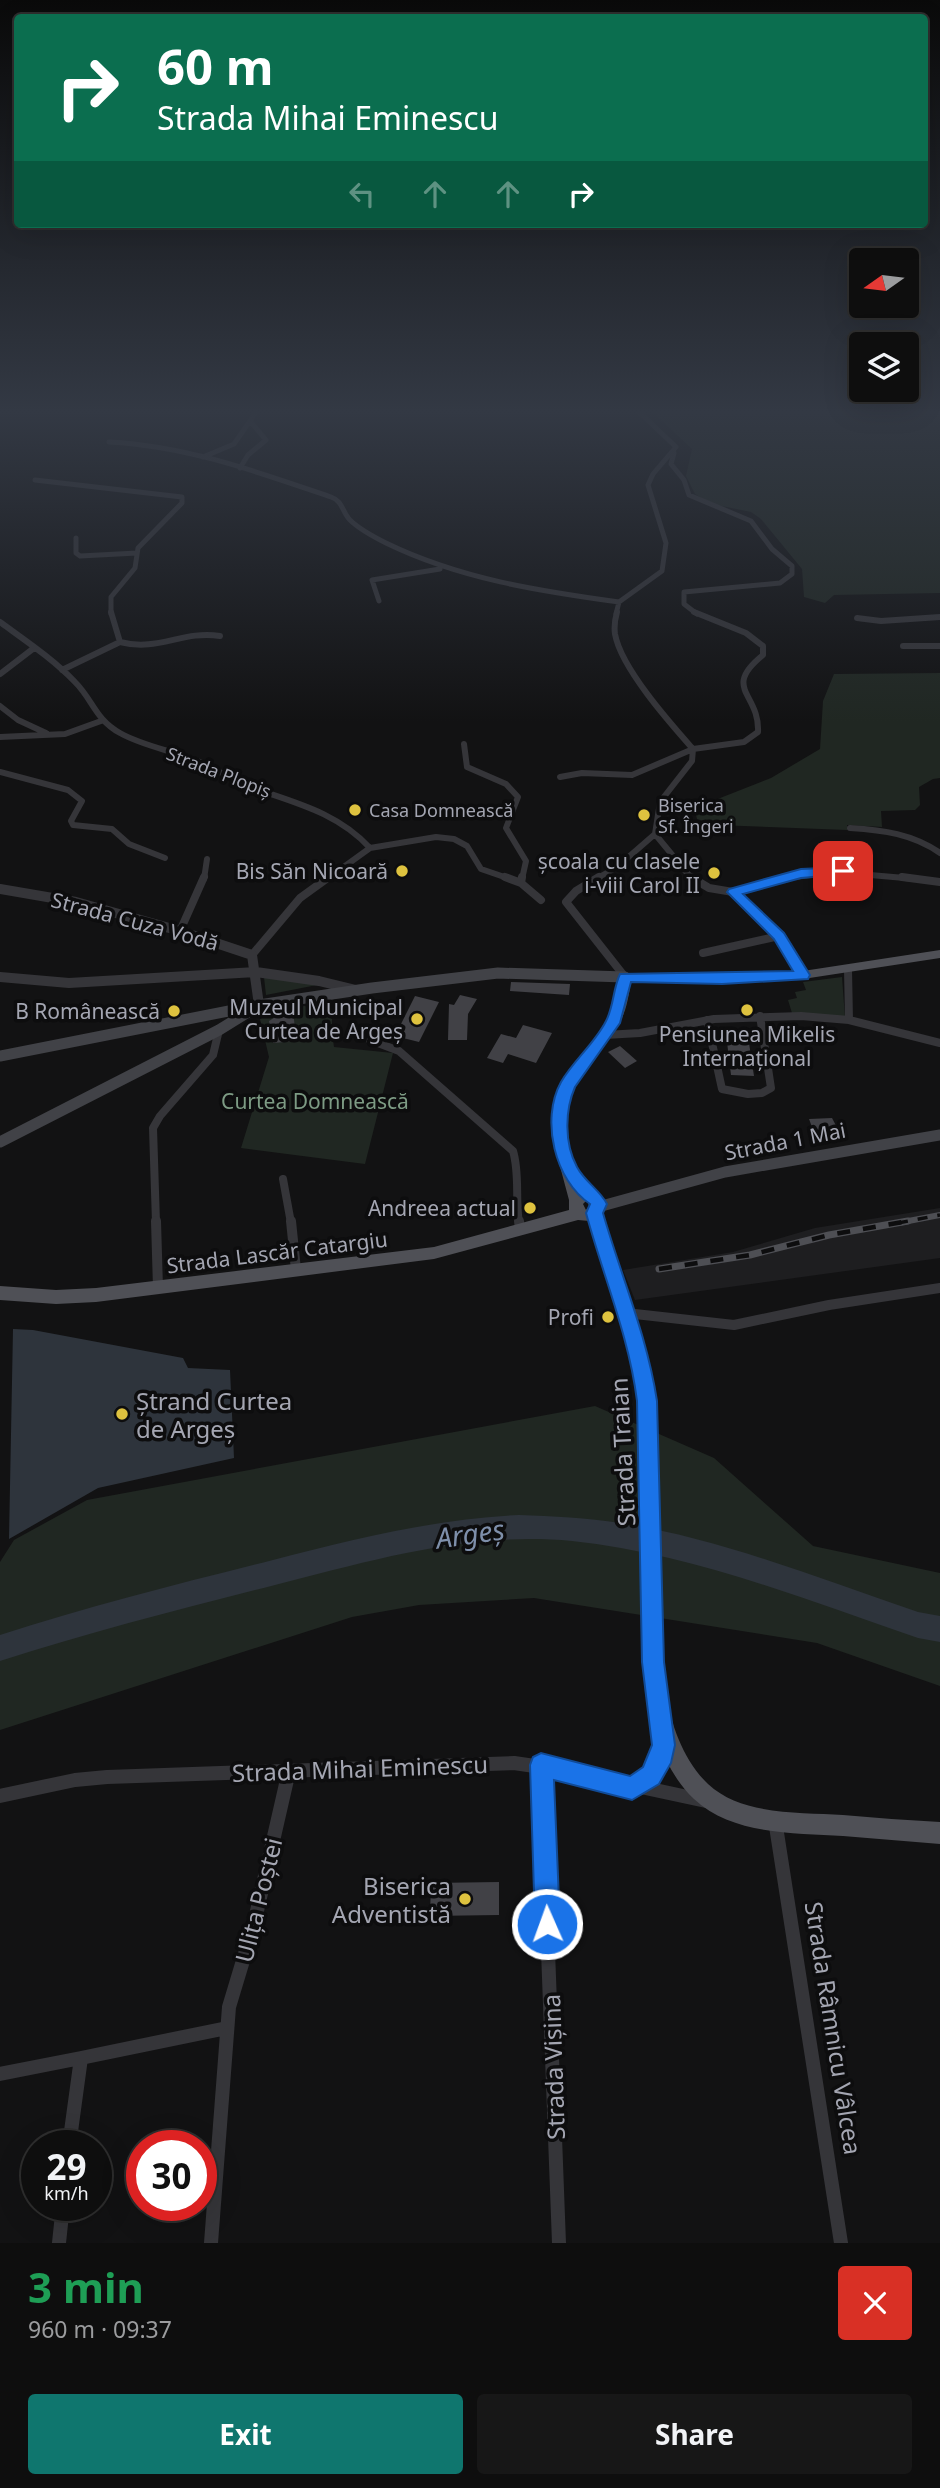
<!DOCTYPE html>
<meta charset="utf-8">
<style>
:root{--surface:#0e0e0e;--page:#171717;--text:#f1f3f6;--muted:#9b9c9e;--line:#2e2e2e;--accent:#0f766e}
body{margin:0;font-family:"Noto Sans",sans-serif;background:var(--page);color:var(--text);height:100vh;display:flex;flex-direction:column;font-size:26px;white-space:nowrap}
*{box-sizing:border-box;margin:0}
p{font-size:23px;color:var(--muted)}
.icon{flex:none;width:38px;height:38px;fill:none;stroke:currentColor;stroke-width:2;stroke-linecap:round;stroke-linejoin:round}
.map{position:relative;height:2243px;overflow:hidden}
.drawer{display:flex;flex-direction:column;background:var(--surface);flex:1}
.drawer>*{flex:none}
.top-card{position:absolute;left:14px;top:14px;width:914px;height:214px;border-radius:7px;box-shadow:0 7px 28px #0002,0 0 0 2px var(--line);background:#0b6e4f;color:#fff;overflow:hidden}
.needle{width:46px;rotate:256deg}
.fabs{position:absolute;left:849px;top:248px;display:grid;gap:14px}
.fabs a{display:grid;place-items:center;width:70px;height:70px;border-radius:7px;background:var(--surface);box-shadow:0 7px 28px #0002,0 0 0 2px var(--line);font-size:35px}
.speed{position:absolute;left:21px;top:2130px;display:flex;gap:14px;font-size:35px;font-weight:700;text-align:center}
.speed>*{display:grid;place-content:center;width:91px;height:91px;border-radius:50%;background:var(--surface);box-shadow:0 7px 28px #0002,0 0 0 2px var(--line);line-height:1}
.speed small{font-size:18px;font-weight:400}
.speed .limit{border:10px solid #d22;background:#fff;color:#111}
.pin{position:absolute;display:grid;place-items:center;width:60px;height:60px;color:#fff;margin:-30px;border-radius:14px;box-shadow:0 4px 10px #0006}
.me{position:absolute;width:77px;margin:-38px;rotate:358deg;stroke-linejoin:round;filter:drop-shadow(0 0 5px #0008)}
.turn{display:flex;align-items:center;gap:24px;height:147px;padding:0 28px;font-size:32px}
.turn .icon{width:91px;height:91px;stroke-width:2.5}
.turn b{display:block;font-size:49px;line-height:60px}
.lanes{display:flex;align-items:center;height:66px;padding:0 28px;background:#0003;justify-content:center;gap:35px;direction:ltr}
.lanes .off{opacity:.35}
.round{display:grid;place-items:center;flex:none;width:74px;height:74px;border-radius:7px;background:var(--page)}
.summary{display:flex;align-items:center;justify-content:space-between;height:119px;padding:0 28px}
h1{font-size:42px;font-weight:700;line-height:52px;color:#1e9e55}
.button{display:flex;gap:14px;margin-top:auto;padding:14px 28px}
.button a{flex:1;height:80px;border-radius:7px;background:var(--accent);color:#fff;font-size:28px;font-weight:700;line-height:80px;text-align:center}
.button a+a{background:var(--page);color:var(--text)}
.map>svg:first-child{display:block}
.built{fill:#1e1e20}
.green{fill:#202722}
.water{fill:#2e343c}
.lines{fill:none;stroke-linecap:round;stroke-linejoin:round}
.river{fill:#2e343c;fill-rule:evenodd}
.building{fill:#414146}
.minor-far4{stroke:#353539;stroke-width:5}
.minor-far3{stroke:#353539;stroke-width:6}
.minor-far2{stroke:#353539;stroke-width:8}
.minor-far1{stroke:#353539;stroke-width:10}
.minor{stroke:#353539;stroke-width:14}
.tertiary{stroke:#353539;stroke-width:10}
.secondary{stroke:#414247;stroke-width:11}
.primary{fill:#4f5056;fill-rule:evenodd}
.rail-far1-casing{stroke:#4e4f54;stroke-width:6}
.rail-casing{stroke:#4e4f54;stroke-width:7}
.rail-far1{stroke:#0d0d0e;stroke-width:3.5;stroke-dasharray:10;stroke-linecap:butt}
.rail{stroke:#0d0d0e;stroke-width:4.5;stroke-dasharray:13;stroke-linecap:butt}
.route{fill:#1a73e8;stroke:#114b97;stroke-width:2}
.poi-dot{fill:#dec23f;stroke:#0d0d0e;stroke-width:2.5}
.labels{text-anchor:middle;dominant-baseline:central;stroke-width:7;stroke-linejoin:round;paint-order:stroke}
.far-street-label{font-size:18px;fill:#a4a6b2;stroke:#0d0d0e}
.far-poi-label{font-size:18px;fill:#a4a6b2;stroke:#0d0d0e;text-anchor:start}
.poi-label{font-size:21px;fill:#a4a6b2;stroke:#0d0d0e;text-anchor:end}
.street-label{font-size:21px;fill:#a4a6b2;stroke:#0d0d0e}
.park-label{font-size:21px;fill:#7d9b84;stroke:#0d0d0e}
.near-poi-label{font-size:24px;fill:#a4a6b2;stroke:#0d0d0e;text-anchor:start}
.near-street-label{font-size:24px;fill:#a4a6b2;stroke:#0d0d0e}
.near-water-label{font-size:28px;font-style:italic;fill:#7e8faa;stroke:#0d0d0e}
</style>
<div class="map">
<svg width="940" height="2243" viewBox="0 0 940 2243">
<rect width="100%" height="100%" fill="#121213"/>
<path class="built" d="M940,1208V1258L635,1300L623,1270L733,1252L815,1228Z"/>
<path class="green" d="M648,408H940V593L834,595L825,603L804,597L802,569L761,519L751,512L712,504L695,494L686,476L692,449Z
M940,673V778L933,779L919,787L920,805L915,810L881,811L882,827L847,825V830L716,825L697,819L695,811L710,802L771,778L820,749L823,701L834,674Z
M264,977L317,985L266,995Z
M842,977L845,1018L792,1013L788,1000L797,998L795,992L806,990L803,982Z
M304,1006L316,1008L332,1019V1024L325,1026V1033H332L334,1047L393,1053L365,1164L241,1148L269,1057L260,1019L274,1011Z
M595,1406L714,1458L813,1546L940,1573V1686L817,1643L534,1598L419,1605L352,1617L0,1730V1562L14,1540L87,1500Z"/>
<path class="water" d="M13,1329L33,1330L183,1358L188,1368L230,1370L234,1458L98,1488L9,1539Z"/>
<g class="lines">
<path class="river" d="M519,1515C553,1516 587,1518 620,1523C723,1539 820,1579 918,1612L940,1616V1642L918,1638C805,1599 692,1554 572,1541C471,1531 372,1560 275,1585C183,1608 91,1632 0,1661V1635C90,1606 181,1583 273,1560C354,1539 435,1519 519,1515Z"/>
</g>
<path class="building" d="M511,982L570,984L569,995L510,991Z
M460,995L477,999L468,1014L467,1040H448L449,1004L454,1005Z
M415,996L439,1002L419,1042L395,1036Z
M288,1015L294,1019L296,1041L273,1043L269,1021L277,1016Z
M523,1025L552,1033L536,1063L508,1054L503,1063L487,1058L501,1034L516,1038Z
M727,1042L749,1043L754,1076L731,1075Z
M620,1046L637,1061L625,1068L608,1052Z
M832,1118L843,1139L818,1143L809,1119Z
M499,1882V1915L430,1916L431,1883Z"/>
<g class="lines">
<path class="minor-far4" d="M109,442C187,446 258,472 331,497C343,501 342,512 350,520C360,530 374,537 386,543C460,579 539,591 619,602
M674,453L671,464L684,480L689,495L751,521L772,549L792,566V574L780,583L684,592V604L697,614
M203,457L234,444L259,408
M240,468L248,455L266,440L250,421
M35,480L182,497V503L138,548L135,568L111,597V614
M76,538V553L80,556L137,553
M379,601L372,580L440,569
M616,614L619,602L662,571L666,543L648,485L653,474L676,447L635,408"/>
<path class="minor-far3" d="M111,612L120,642C159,652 182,630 220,636
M617,612C615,619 614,627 615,634C621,668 670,723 693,749
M857,618L881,621L940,617
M0,622C26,641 53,659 75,682C93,700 95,719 120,733C143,746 170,750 195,760C215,768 233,781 253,788C296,803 338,813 370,848
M903,646H940
M62,670L120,642
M0,674L34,648
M0,706L18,720L46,733
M0,737L65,734L101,721
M464,744L467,767L506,784L518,797L506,828L526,861L522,879
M0,772L68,790L82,801L71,821L73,825L112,829L129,844L165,858
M560,777L582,773L632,775L693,749L744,742L758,732C760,693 721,689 763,655V646L746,633L694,612
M850,828C883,830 913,834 940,853
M204,879L207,859
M327,879L370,848L436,837L454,839L467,846L481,869L510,879
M596,879L617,867L655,834
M692,879L655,834L660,802L692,761L693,749
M778,879L836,872L916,879"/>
<path class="minor-far2" d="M505,877L521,883L541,900
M599,877L576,891L566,902L625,977
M691,877L709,888L733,892L779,936L803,975
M902,877L940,882
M521,883L522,877
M733,892L786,877
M180,931L204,877
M703,953L779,936
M252,955L300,898L329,877
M848,969L849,1020
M707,1020L722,1089L748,1094L762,1093L771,1088L760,1016
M605,1035L640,1033L714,1019L801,1016L849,1020L940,1043
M370,1040L399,1051L513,1151C520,1174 515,1198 519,1223
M283,1179L291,1223
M156,1223L153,1128L160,1116L213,1055L219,1030"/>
<path class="minor-far1" d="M156,1221L158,1288
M291,1221L296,1270
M519,1221L520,1229
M626,1313L734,1325L829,1305L940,1288"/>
<path class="minor" d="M541,1765L559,2243
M633,1788L655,1769L663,1741
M0,1796L75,1780L107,1777L514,1763L562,1770L706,1801
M775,1820L841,2243
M0,2074L81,2058
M69,2146L81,2058L227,2028
M59,2243L63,2205
M211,2243L229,2007L254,1924L289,1771"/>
<path class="tertiary" d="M0,889L76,902L180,931L252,955L259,1005
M0,977L69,983L256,972L319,981L356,990"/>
<path class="secondary" d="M0,1056L259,1005L372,988L498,973L625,977
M0,1142L219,1030L253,1009
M598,1207L725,1172L940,1135"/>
<path class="primary" d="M940,950V958L803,979L722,983L631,981C629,994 627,1007 622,1018C606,1050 572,1073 566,1110C562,1136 574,1165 581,1189C592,1186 599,1192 604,1202L601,1213L647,1352L654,1391L665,1693C672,1726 683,1760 708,1784C742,1816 800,1812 843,1815C875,1818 908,1820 940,1822V1844C908,1841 875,1839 843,1836C794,1833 732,1835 694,1799C665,1772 653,1730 645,1693L638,1391L631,1352L589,1221L578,1220L434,1259L96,1302L56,1304L0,1300V1286L56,1290L96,1288L434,1247L569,1210V1200L554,1144L552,1110L555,1098L569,1072L609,1019L621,974L722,975L803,971ZM587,1200L589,1206L586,1210L583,1204Z"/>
<defs>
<path id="rail-far1" d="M898,1223L940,1215"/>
<path id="rail" d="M659,1269L750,1255L829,1235L908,1221"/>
</defs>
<use href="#rail-far1" class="rail-far1-casing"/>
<use href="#rail" class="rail-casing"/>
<use href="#rail-far1" class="rail-far1"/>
<use href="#rail" class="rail"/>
</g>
<linearGradient id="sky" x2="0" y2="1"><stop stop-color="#0a0a0a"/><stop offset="0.57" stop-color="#333944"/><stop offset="1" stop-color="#333944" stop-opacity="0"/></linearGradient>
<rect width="940" height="722" fill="url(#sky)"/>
<path class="route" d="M843,867L850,871L848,874L801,878L743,894L784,933L810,975L808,979L722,984L631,982L620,1023L575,1087C565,1110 564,1143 577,1167C585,1182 600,1190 607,1204L603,1213C621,1276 647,1335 657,1401L664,1662L675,1745L671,1763L659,1784L632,1800L554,1780L560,1924L556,1933L547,1937L539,1933L535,1924L530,1765L533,1757L541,1753L630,1776L643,1767L652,1745L642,1662L637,1401C629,1336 603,1276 586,1213L590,1204C555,1181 540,1120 561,1082C574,1060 595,1043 606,1021C614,1006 613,988 620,974L793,971L774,939L727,892L729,889L801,869Z"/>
<g class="poi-dot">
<circle cx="355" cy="810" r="7"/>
<circle cx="644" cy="815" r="7"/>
<circle cx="402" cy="871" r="7"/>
<circle cx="714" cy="873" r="7"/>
<circle cx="747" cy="1010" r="7"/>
<circle cx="174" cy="1011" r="7"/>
<circle cx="417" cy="1019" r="7"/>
<circle cx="530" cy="1208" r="7"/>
<circle cx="608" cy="1317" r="7"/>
<circle cx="122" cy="1414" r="7"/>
<circle cx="465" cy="1899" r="7"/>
</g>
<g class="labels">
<g class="far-street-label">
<text transform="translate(219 772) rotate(21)">Strada Plopiș</text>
</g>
<g class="far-poi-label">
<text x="658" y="805">Biserica<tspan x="658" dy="21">Sf. Îngeri</tspan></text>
<text x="369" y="810">Casa Domnească</text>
</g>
<g class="poi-label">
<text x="700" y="861">școala cu clasele<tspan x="700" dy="24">i-viii Carol II</tspan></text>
<text x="388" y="871">Bis Săn Nicoară</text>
<text x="403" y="1007">Muzeul Municipal<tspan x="403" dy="24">Curtea de Argeș</tspan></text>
<text x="160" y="1011">B Românească</text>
<text x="747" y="1034" text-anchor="middle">Pensiunea Mikelis<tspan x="747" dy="24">Internațional</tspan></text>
<text x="516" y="1208">Andreea actual</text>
<text x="594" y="1317">Profi</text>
</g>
<g class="street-label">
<text transform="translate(135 921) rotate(15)">Strada Cuza Vodă</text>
<text transform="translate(785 1141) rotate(-11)">Strada 1 Mai</text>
<text transform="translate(277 1252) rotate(-7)">Strada Lascăr Catargiu</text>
</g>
<g class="park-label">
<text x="315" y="1101">Curtea Domnească</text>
</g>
<g class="near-poi-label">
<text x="136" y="1400">Ștrand Curtea<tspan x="136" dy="28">de Argeș</tspan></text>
<text x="451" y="1885" text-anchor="end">Biserica<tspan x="451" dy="28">Adventistă</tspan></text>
</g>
<g class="near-street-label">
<text transform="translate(622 1452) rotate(-93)">Strada Traian</text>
<text transform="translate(360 1768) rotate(-2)">Strada Mihai Eminescu</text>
<text transform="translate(258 1900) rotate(-76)">Ulița Poștei</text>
<text transform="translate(834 2028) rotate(81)">Strada Râmnicu Vâlcea</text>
<text transform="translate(553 2067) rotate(-92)">Strada Vișina</text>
</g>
<g class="near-water-label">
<text transform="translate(470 1533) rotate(-8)">Argeș</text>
</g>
</g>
</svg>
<div class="fabs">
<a><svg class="needle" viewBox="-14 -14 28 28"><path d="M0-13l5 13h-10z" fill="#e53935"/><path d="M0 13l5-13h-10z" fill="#9b9c9e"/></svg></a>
<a><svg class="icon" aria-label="layers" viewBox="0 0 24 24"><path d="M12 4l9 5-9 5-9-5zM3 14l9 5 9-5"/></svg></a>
</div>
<div class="speed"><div>29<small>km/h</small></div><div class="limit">30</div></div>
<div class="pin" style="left:843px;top:871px;background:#d93025"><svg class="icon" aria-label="arrive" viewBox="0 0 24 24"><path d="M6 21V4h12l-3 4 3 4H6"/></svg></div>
<svg class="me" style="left:547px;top:1924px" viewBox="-20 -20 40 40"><circle r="17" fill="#1a73e8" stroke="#fff" stroke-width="3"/><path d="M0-11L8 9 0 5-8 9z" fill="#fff"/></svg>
<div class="top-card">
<div class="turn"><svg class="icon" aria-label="right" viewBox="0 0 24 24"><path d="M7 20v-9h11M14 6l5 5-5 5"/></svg><div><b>60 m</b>Strada Mihai Eminescu</div></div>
<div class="lanes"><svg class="icon off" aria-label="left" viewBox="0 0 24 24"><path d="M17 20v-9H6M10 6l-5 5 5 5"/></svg><svg class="icon off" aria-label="ahead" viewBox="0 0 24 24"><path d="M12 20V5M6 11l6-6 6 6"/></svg><svg class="icon off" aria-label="ahead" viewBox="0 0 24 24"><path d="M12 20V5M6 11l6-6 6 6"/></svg><svg class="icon" aria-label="right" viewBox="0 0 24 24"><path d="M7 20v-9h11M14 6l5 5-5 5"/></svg></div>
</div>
</div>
<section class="drawer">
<div class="summary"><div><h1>3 min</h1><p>960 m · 09:37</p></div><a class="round" style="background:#d93025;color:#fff"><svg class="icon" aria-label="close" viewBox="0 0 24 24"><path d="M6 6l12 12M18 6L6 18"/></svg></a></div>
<div class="button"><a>Exit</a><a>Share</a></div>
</section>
